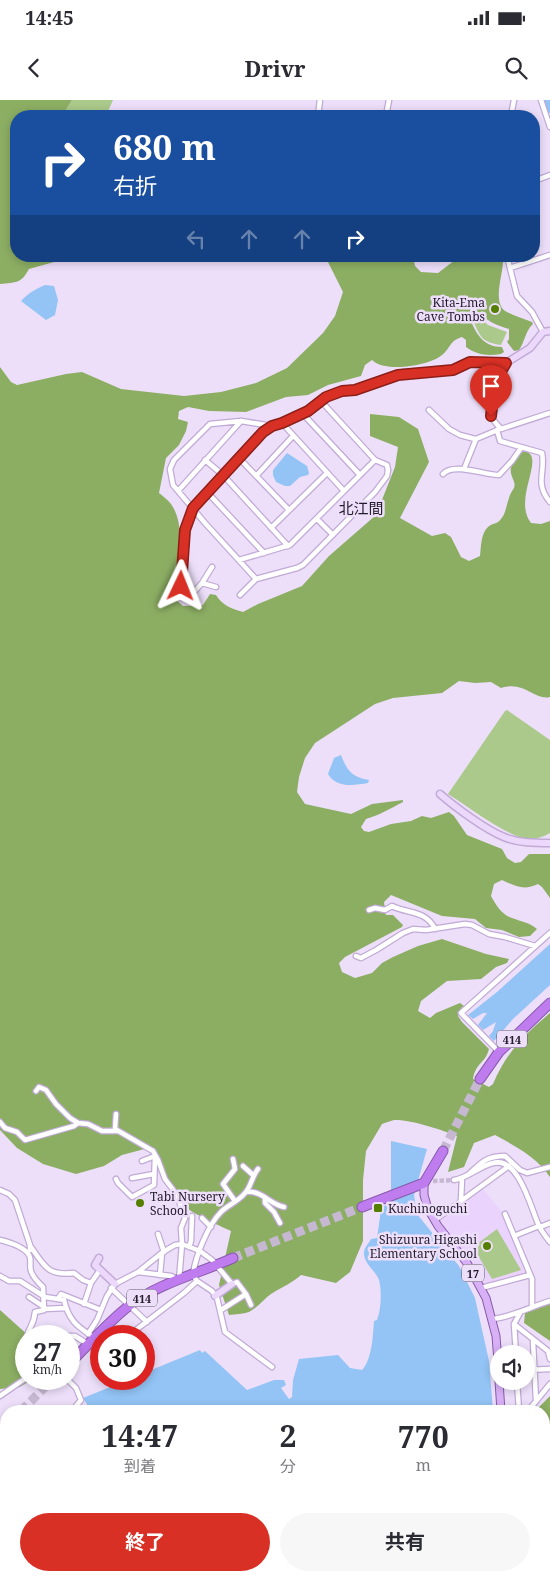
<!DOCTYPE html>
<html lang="ja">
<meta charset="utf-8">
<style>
:root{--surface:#fff;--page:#f7f7f7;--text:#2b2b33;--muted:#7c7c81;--accent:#d93025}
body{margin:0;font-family:"Noto Serif","Noto Sans JP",serif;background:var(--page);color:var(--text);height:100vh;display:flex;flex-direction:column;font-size:19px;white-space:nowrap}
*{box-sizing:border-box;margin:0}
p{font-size:16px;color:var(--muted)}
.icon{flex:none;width:28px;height:28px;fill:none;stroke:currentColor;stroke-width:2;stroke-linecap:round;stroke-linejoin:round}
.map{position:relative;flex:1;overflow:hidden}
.drawer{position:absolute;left:0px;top:1305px;width:550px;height:176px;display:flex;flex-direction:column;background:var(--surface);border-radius:20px 20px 0 0;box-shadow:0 2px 8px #0003}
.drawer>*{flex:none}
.banner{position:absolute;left:10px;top:10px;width:530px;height:152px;border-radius:20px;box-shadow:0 2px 8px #0003;background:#1a4fa0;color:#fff;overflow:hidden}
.controls{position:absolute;left:490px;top:1245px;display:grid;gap:10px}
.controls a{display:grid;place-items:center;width:45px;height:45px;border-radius:50%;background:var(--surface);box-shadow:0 2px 8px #0003;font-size:25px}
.speed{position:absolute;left:15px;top:1225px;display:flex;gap:10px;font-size:25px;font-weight:700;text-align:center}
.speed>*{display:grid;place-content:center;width:65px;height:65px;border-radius:50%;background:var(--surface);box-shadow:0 2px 8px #0003;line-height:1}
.speed small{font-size:12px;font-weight:400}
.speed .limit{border:8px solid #d22;background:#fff;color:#111}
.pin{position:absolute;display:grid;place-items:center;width:42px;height:42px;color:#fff;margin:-51px -21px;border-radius:50% 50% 50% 0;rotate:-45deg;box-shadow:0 0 5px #0007}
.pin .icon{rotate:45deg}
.me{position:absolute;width:55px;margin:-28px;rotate:2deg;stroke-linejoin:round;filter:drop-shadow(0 0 4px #0008)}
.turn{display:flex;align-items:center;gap:18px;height:105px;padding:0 20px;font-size:22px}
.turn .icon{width:65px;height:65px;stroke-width:2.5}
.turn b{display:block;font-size:35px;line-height:42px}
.lanes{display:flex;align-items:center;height:48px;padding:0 20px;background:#0003;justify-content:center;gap:25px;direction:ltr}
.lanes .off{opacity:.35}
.eta{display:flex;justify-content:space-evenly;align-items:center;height:85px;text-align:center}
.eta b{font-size:30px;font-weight:700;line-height:35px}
.action{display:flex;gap:10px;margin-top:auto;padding:10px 20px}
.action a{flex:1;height:58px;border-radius:30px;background:var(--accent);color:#fff;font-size:20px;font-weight:700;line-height:58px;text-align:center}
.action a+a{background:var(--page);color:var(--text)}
.status{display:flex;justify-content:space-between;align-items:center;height:35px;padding:0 25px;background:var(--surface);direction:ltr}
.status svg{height:14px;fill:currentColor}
header{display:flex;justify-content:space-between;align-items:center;height:65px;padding:0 20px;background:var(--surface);font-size:22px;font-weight:700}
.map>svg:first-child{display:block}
.built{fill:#ead4fd}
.green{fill:#abc98a}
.forest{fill:#8cae63}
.water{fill:#93c4f5}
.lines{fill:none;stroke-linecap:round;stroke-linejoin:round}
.river{stroke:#93c4f5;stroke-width:8}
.street-tunnel{stroke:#c5b8d0;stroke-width:4.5;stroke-dasharray:4.5 2;stroke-linecap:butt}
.highway-tunnel{stroke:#c5b8d0;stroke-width:9;stroke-dasharray:9 4.5;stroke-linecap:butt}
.street-casing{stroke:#c1aad5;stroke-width:7}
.secondary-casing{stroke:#c1aad5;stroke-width:9}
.primary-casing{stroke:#885aaa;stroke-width:9}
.highway-casing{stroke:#885aaa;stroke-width:11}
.street{stroke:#fff;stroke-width:4.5}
.secondary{stroke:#ecd8fa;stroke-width:6}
.primary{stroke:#d8b0f5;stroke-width:7}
.highway{stroke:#be7cef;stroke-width:9}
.route-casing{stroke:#8d1f18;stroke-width:12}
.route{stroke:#d93025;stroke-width:9}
.poi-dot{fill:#557f00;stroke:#eddffa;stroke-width:2}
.labels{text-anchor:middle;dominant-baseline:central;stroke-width:5;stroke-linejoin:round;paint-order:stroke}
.shield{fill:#eddffa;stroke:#605568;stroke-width:1}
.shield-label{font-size:11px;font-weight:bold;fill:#231a2a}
.poi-label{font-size:12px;fill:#231a2a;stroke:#eddffa;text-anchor:end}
.quarter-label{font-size:15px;fill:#231a2a;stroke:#eddffa}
</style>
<div class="status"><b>14:45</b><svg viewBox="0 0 49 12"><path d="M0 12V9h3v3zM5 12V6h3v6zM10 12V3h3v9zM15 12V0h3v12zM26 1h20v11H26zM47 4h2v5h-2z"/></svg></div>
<header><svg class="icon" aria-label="back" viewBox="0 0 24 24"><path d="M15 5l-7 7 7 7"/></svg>Drivr<svg class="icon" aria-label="search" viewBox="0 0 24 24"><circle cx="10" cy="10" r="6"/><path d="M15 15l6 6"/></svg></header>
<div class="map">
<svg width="550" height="1481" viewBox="0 0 550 1481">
<rect width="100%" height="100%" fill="#eddffa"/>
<path class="built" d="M481,1087L503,1113L528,1173L483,1185L469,1160L439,1119Z"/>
<path class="green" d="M72,0H113L106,16H62Z
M476,214L488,225L507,232L501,245C481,242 481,237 473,221Z
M507,610L550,640V733C542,738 533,740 523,738C503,733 467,706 448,694L505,611Z
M497,1129L521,1170L492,1179L473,1147Z"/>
<path class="forest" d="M0,0H72L62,16H16V156H66L54,162L29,169C21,184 16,182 0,184Z
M325,156H413L415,166L421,172L438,173L455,160L457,156H503C505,171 490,204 507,212C515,216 524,219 532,222L533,224C525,231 525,242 519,250L514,251L507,242L509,239V229C498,226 487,221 479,213H474L471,221C477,236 485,247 502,247L504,252L501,254C487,256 477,255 466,247V240L462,237C449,241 451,248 442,255C429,266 385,273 372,260L365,265L361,276L328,285L308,295L286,297L246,312L209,311L188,307L179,311L178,319L188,322L186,331L179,345L166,358L159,393C163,396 168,400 171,404C190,432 172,468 175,499L183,506L203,505L210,494L216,495C222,505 232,509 243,512L258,504L302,486L329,456L376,415L395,367L398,347L370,336V314L399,317L418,329L429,362L400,418L432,436L445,433L451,437L461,457L469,461L480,456C481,446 481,433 488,427C492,423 498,424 501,419C506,413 506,406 509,398C510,394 512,391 514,388C516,382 512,379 511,373C509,365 521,345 530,354C540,365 514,401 531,423L541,424L550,421V597C535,601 524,580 501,588L491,582L475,583L459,581L442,593L393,598L375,604L315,643L305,658L299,677L297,692L305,704L351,714L372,704L403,700V702C391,708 380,715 366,719L361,727L364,731L369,732L391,724L411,721L422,716L431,718L449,712L454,716L467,735L502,749L507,758L515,763L521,762L529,754H550V798L542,787L538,784C524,791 515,786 502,780L494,784L491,796C496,805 502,815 512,818C522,822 529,822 537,829L530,836L519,837L502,830L486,828L475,819L442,816L391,795L384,802L386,815H393L403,825L402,827L345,857L339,863L342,872L355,878L372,873L382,863L393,857L418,846L442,839L486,854L509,859L507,863L496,867L481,879L447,881L421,901L418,911L430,918L436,913L460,903L464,906L461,908L458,916L462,922L489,949C485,964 476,962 473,979L489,987L493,984C506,953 524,935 550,913V1077C537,1057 515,1046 495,1035L474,1043L464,1067L448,1072L457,1036C443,1030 409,1019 394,1020C390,1021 385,1023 382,1024L366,1051L363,1080V1141L350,1172L336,1183L301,1175C294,1182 280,1188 271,1194C264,1199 257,1208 249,1212C243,1214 235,1214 229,1215L219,1185L231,1131C218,1125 188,1112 180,1102C166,1086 162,1065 152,1047L122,1055L104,1066L76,1074L43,1064L17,1048L0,1030V267L11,282L17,285L66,274L82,272L121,289L184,296L221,292L256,283L287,268L323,233L335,216L343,192Z
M550,1203V1241L524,1223L525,1213Z
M0,1210L29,1236H26V1279H33L20,1287L0,1289Z
M550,1296V1332L544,1333V1311H535Z"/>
<path class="water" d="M45,185L54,186L58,200L55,215L46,220L21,201C28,193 36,189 45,185Z
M287,353L307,366L309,373L308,375L300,377L290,386H285L276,382L273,375V370Z
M341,655C347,671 352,677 369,680L368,683C355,685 337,689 328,674L334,658Z
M550,844V885L513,919L494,941L489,936L493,931L496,922L483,930L478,925L487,913H483L473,919L468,915L497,892Z
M391,1041L427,1049L414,1095L417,1114L459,1166L475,1198L489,1261L493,1311H91L83,1298L130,1279H144V1273L200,1250L202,1253L205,1251L247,1290L274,1280H284L286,1285L281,1288L289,1299L292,1297L293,1280L299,1259L338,1255L350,1268L362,1270C372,1260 373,1235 374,1221L377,1220C381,1210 382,1191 379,1180C376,1171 363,1163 364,1152C364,1148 369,1143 371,1139L377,1138L381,1110L391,1099Z
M6,1414V1475H437L432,1481H0V1440Z"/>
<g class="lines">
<path class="river" d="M547,0L550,9"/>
<path class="street-tunnel" d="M433,1081L454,1080"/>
<path class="highway-tunnel" d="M443,1051L480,979
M233,1158L362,1107
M21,1311L53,1279"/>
<defs>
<path id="street" d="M541,0L550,27
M318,16L320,0
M386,16L389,0
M511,16L514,0
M534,81L550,75
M507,156L517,196L532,212L543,232
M510,168L550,155
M506,263C499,275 487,302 491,316C493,321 498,325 501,329L550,313
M429,310L449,329L460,335L475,339
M303,314L360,375
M282,323L344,391
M497,330L500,341L542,353C546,372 534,383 550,402
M239,358L289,410
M205,360L223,375L288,446
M464,369L476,339L500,329
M443,374C453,362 485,375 499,375L512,361L521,348
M256,376L293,336
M178,391L241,321
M207,392L264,453
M317,419L333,435
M271,428L327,373
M239,460L290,445L375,360
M212,467L202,483L193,493L181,487C178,469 185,424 193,408L263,332L272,326L303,314L321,301L375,360L387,365L388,370L387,376L375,392L303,465L297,468L256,479L205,423L173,385L170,369L174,360L210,324L241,321L272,326
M202,483L216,487
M240,495L256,479
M369,810L375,808L385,810L392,806C408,814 426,810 435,829
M356,856L361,858L376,850L403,833L413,829L426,830L465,824L472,825L489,834L505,837L535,846
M499,952L461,913L550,833
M36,991L39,987L46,990L56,1004L70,1018L78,1023L88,1024L102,1031H117
M0,1022L5,1028L17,1032L25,1040L74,1026L78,1023
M233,1059L235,1069L223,1084L235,1101
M243,1066L253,1075
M258,1069C252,1076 251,1087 245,1093C239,1101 228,1105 221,1112C208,1125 195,1157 193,1175L197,1181L212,1191L217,1198L225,1232L272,1267
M469,1074C482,1062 487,1056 505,1056L520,1070L527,1073L550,1067
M132,1078L154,1074
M116,1079L118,1083L132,1097L154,1085L155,1056L142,1061
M454,1080C468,1078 480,1066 493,1063C519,1056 531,1109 539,1126C542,1132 546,1137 550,1142
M0,1090L9,1094L15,1100L30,1145V1150
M246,1092C262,1090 269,1104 284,1107
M265,1098V1103L274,1112L280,1123
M461,1100L462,1078
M505,1114L532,1179V1207
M202,1118L211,1127
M435,1120L509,1066
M540,1127L550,1123
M158,1134L164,1152
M514,1136L539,1126
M0,1140C8,1142 24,1147 29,1155C32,1159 29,1166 31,1171C33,1178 39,1183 43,1187L44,1210L35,1212C34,1226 29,1226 27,1236
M31,1147C45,1167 48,1176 74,1173L83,1180L91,1183L100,1170
M189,1147L191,1141L192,1116
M138,1172L163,1152L175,1145L182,1144L200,1151L212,1160L232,1184L237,1182L246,1194L221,1210
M160,1175L162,1153
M0,1176L9,1181H20L45,1197L64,1200C70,1226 82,1228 101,1243
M111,1188L147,1222
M481,1188L530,1175
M246,1194L251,1205
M29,1197L44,1207
M58,1199L61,1194L101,1210
M84,1204L91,1183
M44,1209L66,1208
M492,1219C512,1217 530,1207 550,1201
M514,1224L548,1251L550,1259
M88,1234L97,1220L107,1196L115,1184L138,1172L171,1176L179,1180L182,1144L181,1128L185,1118L177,1095L165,1079L158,1060L153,1051L115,1029L116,1014
M64,1236H75L88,1244
M128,1236L184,1193L197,1181
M535,1241L533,1242L536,1301
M516,1254L514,1224L520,1213
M526,1270L550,1269
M67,1279L76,1288L81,1300L76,1306L78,1311
M517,1281L519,1311
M0,1296L26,1278
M528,1311L550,1284
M544,1342L550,1370
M0,1344L6,1349
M0,1371L6,1364
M544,1372H550
M544,1405L550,1409
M544,1417L550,1415
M544,1455L550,1454
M456,1481L457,1475
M542,1481L550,1475"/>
<path id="secondary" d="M321,301L333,294L355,290L403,273L453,270L470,262L506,263L530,248L543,232L550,231
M440,694C455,707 486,730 504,737C518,743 535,743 550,743
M99,1158L95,1165L115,1184
M215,1196L232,1184"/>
<path id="primary" d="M424,1083V1095L428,1109L438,1126L467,1163L486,1198L496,1236L499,1274
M499,1281L501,1311
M467,1475L472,1481"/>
<path id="highway" d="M480,979L499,952L550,903
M362,1107L424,1083L443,1051
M69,1264C89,1244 108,1222 130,1205C159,1183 200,1173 233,1158
M0,1332L6,1326"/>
</defs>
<use href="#street" class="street-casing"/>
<use href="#secondary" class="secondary-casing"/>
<use href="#primary" class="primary-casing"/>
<use href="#highway" class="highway-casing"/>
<use href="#street" class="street"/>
<use href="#secondary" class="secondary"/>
<use href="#primary" class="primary"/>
<use href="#highway" class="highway"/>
</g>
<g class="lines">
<defs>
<path id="route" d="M181,486L185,430L193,408L263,332L272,326L282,323L308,311L326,297L342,291L355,290L398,275L453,270L470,262L506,263L495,282L491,316"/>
</defs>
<use href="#route" class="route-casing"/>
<use href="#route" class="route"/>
</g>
<g class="poi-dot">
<circle cx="495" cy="209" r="5"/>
<circle cx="140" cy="1103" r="5"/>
<rect x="373" y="1103" width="10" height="10" rx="2.5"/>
<circle cx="487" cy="1146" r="5"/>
</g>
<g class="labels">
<g class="shield">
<rect x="497" y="930.5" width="30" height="17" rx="4"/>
<rect x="462" y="1164.5" width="22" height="17" rx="4"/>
<rect x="127" y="1189.5" width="30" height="17" rx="4"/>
</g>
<g class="shield-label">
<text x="512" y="939">414</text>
<text x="473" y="1173">17</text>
<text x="142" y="1198">414</text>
</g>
<g class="poi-label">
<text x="485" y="202">Kita-Ema<tspan x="485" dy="14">Cave Tombs</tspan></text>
<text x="150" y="1096" text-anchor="start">Tabi Nursery<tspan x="150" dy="14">School</tspan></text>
<text x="388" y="1108" text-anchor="start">Kuchinoguchi</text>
<text x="477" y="1139">Shizuura Higashi<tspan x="477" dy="14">Elementary School</tspan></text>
</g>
<g class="quarter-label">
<text x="361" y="408">北江間</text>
</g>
</g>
</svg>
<div class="controls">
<a><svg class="icon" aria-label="sound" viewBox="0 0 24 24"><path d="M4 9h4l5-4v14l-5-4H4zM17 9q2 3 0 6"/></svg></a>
</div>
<div class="speed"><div>27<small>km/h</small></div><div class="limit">30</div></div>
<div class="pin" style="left:491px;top:316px;background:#d93025"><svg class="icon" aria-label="arrive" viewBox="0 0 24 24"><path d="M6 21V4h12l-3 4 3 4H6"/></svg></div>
<svg class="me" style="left:181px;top:486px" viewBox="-20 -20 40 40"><path d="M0-17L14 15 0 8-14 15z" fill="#d93025" stroke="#fff" stroke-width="4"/></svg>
<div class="banner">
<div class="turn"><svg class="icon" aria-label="right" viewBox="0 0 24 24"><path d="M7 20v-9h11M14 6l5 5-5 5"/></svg><div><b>680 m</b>右折</div></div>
<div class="lanes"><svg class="icon off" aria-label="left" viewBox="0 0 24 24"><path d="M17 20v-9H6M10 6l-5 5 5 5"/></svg><svg class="icon off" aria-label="ahead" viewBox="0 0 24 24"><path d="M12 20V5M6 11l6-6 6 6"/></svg><svg class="icon off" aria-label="ahead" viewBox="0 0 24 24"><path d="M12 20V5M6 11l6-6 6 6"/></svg><svg class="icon" aria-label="right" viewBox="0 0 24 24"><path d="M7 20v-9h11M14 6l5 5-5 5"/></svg></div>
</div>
<section class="drawer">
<div class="eta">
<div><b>14:47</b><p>到着</p></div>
<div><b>2</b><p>分</p></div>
<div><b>770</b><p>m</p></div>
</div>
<div class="action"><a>終了</a><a>共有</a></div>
</section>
</div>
